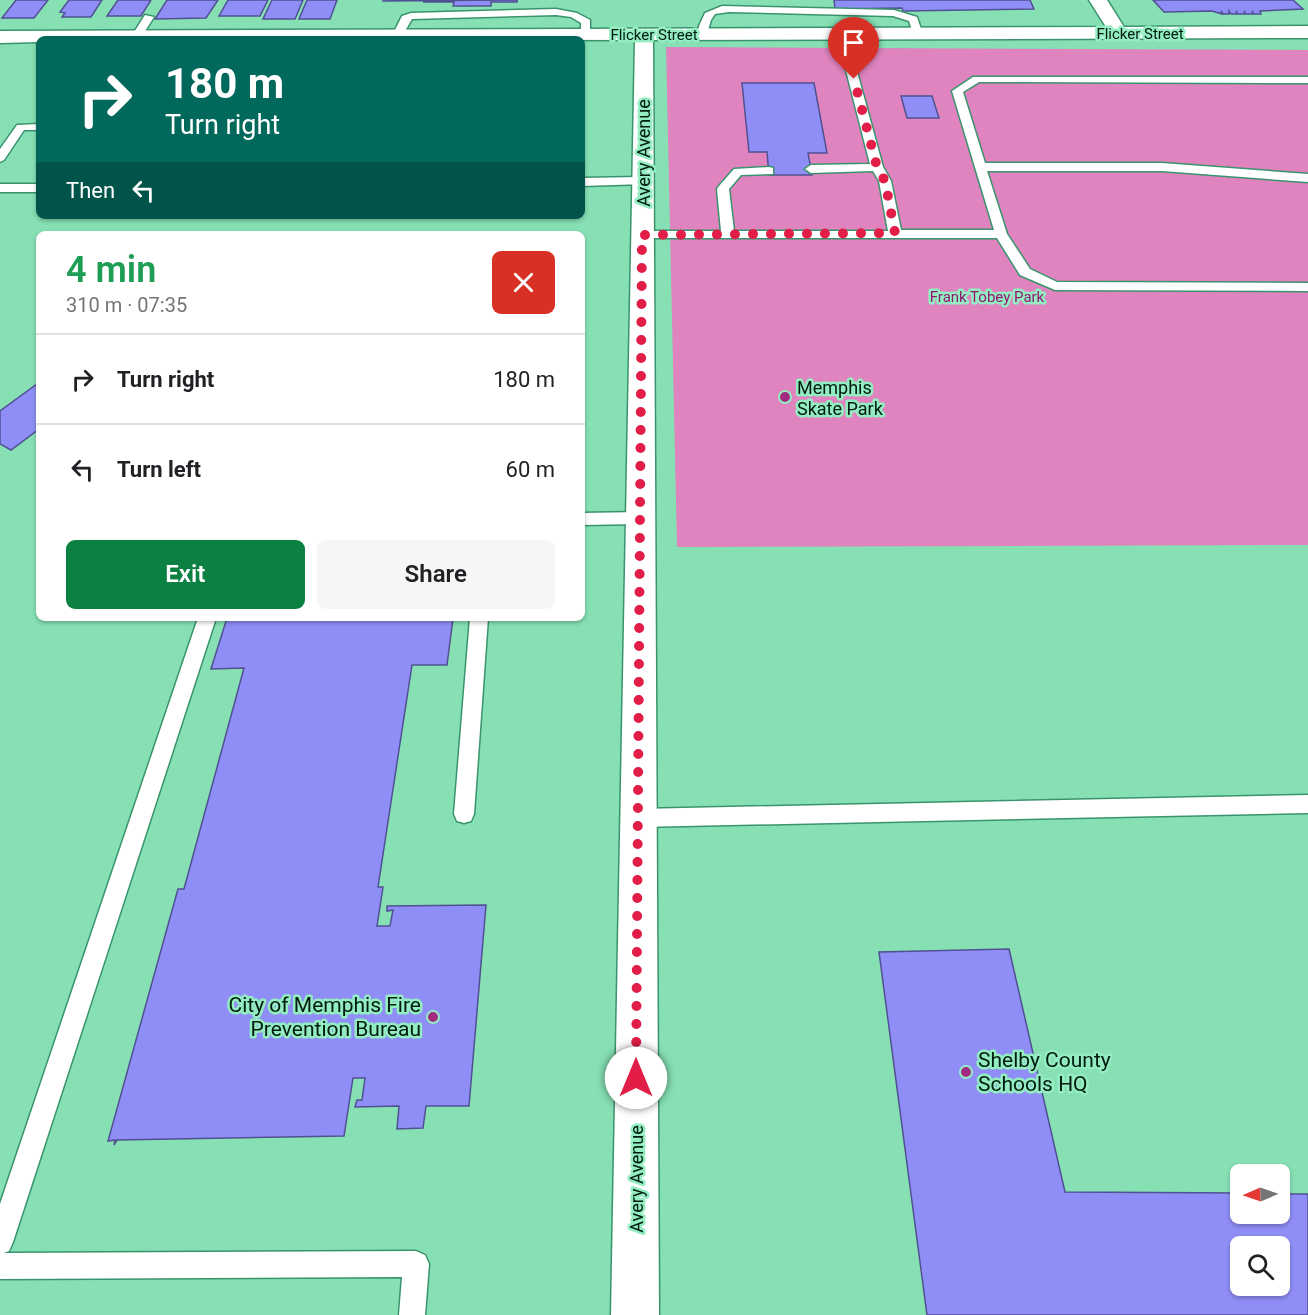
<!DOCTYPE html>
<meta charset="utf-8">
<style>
:root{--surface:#fff;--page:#f6f6f6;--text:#202124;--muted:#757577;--line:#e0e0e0;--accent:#0b8043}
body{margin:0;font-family:Roboto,sans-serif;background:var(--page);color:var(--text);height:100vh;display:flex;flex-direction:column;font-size:22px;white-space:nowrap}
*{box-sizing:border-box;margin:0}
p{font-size:20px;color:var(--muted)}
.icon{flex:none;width:33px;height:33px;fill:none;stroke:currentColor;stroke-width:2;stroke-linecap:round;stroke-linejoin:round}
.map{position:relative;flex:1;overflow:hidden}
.details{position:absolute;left:36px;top:231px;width:549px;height:390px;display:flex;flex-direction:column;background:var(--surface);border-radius:9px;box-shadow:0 2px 4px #0004}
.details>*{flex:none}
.banner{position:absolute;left:36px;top:36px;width:549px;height:183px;border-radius:9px;box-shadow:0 2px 4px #0004;background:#00695c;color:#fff;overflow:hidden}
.needle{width:39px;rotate:268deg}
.tools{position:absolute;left:1230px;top:1164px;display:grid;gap:12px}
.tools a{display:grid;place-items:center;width:60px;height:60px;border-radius:9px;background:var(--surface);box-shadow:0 2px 4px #0004;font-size:30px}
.pin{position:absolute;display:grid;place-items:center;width:51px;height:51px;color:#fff;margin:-62px -26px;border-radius:50% 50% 50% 0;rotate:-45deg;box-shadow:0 0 6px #0007}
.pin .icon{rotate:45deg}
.me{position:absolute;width:66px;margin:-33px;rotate:0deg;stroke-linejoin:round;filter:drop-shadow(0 0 4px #0008)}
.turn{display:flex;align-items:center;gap:21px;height:126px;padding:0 30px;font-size:27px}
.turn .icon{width:78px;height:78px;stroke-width:2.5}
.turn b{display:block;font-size:42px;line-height:51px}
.then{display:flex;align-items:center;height:57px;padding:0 30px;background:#0003;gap:12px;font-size:22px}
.round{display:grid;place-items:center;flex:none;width:63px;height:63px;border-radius:9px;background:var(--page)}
.overview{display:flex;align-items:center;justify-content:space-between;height:102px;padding:0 30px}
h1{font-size:36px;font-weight:600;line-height:45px;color:#1e9e55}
.button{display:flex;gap:12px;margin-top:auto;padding:12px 30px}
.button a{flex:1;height:69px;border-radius:9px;background:var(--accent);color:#fff;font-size:24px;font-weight:600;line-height:69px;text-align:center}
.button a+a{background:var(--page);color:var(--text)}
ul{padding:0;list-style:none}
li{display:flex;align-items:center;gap:18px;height:90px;padding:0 30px;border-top:2px solid var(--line)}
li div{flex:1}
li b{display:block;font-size:22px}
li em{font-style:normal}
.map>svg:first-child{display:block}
.green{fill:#df84be}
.building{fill:#8f8ef6;stroke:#505092;stroke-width:1.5;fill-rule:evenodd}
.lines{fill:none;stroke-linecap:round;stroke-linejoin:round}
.service-casing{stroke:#39946d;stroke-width:3}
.tertiary-casing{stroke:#39946d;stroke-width:3}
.service{fill:#fff;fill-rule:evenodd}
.tertiary{fill:#fff;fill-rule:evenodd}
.route{stroke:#e11d48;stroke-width:10;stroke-dasharray:0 18}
.poi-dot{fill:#a32a81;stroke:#93edc1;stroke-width:2}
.labels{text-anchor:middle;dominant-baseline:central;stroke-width:5;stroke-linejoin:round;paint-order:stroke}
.far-street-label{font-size:15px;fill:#011c10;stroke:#93edc1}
.far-park-label{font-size:15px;fill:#931772;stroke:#93edc1}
.street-label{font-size:18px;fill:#011c10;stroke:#93edc1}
.poi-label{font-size:18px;fill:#011c10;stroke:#93edc1;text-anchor:start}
.near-poi-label{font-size:21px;fill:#011c10;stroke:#93edc1;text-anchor:end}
</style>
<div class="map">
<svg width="1308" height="1315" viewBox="0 0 1308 1315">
<rect width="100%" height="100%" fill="#86e0b4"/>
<path class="green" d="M666,47L1308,50V545L677,547Z"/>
<path class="building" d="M16,0H48L34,18H2Z
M69,0H102L91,17H62L65,13L60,12Z
M118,0H151L141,16H107Z
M167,0H218L206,18L155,19Z
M228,0H268L260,16H219Z
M272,0H303L295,19H263Z
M307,0H337L330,19H299Z
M425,0L382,1L517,0V2H491V6H453L454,2H424Z
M834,0H1030L1034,9L903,11L902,8L835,9Z
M1153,0H1293L1303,9L1260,11L1261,14H1254L1252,11L1253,14H1246L1244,11L1245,14H1238L1236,11L1237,14H1231L1229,11V14H1223L1221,11L1222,14L1212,11L1164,12Z
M742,83H814L827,153H808L812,175H769L767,152H749Z
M901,96H932L939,118H907Z
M37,384L39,386V429L11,450L0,444V411Z
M227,618H453L447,665H412L378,887H383L377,926H390L393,910L387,911V906L486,905L469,1106H426L423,1128L397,1129L399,1106L355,1107L357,1100H362L365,1078H353L344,1136L117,1140L114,1145L115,1140L108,1141L178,889H184L244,668L211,669Z
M1009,949L1065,1192L1240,1193V1214H1280V1194H1308V1315H927L879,952ZM1240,1246H1280V1286H1240Z"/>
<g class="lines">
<defs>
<path id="service" d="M722,6L894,10L917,17L923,35L914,37L909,21L893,16L729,12L715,14L711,20L706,37H698L699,26L705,13Z
M556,9L577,13L590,20V38L581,36V23L571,17L556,15L412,19L401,38L392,36L402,16L411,13Z
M145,15L154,17L140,39H132L131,37Z
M842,32L847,35L883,167L891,181L901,230H994L952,91L973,77H1308V83L979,82L963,92L985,163H1162L1308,174V182L1162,171H987L1007,234L1030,269L1057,282L1308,283V291L1055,290L1020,275L997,238H638L636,235L638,232L642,231H721L717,189L719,186L734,169L769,167L773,168V174L741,175L729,189L734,231H888L879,181L873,171L811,173L805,169L811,165L870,164L837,35Z
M39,124V130H24L4,160L0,162V149L17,125Z
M642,177L646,178V184L582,186V178Z
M0,184H39V192H0Z
M640,512L646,514L648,518L646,522L640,524L582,525V513Z
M198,618H216L13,1242L9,1251L4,1253L416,1251L425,1255L429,1264L425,1315H399L402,1277L0,1279V1204Z
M470,618H488L474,814L471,821L464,823L457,821L454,814Z
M1308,795V813L638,827L631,825L628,818L631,811L638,809Z"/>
<path id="tertiary" d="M1089,0H1107L1124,27L1308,26V38L653,40L659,1315H611L635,40L39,39V42L0,43V31L1106,27Z"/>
</defs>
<use href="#service" class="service-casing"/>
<use href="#tertiary" class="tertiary-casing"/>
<use href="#service" class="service"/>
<use href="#tertiary" class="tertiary"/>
</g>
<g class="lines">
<path class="route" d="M636,1078L642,235L895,233L885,181L877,167L854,79"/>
</g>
<g class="poi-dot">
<circle cx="785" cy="397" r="6"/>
<circle cx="433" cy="1017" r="6"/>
<circle cx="966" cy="1072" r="6"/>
</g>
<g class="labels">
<g class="far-street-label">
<text x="1140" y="34">Flicker Street</text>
<text x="654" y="35">Flicker Street</text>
</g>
<g class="far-park-label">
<text x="987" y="297">Frank Tobey Park</text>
</g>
<g class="street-label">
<text transform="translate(643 153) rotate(-90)">Avery Avenue</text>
<text transform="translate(636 1179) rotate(-90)">Avery Avenue</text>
</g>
<g class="poi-label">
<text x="797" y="387">Memphis<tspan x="797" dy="21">Skate Park</tspan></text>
</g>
<g class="near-poi-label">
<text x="421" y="1005">City of Memphis Fire<tspan x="421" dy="24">Prevention Bureau</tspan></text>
<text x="978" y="1060" text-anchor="start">Shelby County<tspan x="978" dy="24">Schools HQ</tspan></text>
</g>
</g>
</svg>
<div class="tools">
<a><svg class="needle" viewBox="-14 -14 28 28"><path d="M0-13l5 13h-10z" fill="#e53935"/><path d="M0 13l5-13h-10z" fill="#757577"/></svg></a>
<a><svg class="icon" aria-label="search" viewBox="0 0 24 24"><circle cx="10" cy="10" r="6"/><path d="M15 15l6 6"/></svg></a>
</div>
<div class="pin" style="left:854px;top:79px;background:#d93025"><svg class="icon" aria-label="arrive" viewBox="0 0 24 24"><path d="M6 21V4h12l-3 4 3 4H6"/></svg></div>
<svg class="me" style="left:636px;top:1078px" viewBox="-20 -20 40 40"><circle r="19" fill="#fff"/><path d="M0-13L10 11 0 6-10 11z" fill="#e11d48"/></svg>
<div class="banner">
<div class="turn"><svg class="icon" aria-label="right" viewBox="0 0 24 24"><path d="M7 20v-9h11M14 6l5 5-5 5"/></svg><div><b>180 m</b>Turn right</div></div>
<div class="then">Then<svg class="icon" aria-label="left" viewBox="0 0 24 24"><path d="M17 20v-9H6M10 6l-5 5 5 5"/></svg></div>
</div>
<section class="details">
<div class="overview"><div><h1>4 min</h1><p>310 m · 07:35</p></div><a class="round" style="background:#d93025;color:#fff"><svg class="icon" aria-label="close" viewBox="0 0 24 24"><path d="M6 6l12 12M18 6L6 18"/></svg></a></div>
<ul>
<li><svg class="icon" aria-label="right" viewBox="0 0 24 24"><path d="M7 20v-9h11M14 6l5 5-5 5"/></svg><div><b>Turn right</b></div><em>180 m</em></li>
<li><svg class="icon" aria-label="left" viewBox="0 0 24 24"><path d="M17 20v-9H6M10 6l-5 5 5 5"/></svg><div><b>Turn left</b></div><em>60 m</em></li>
</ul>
<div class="button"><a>Exit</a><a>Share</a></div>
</section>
</div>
